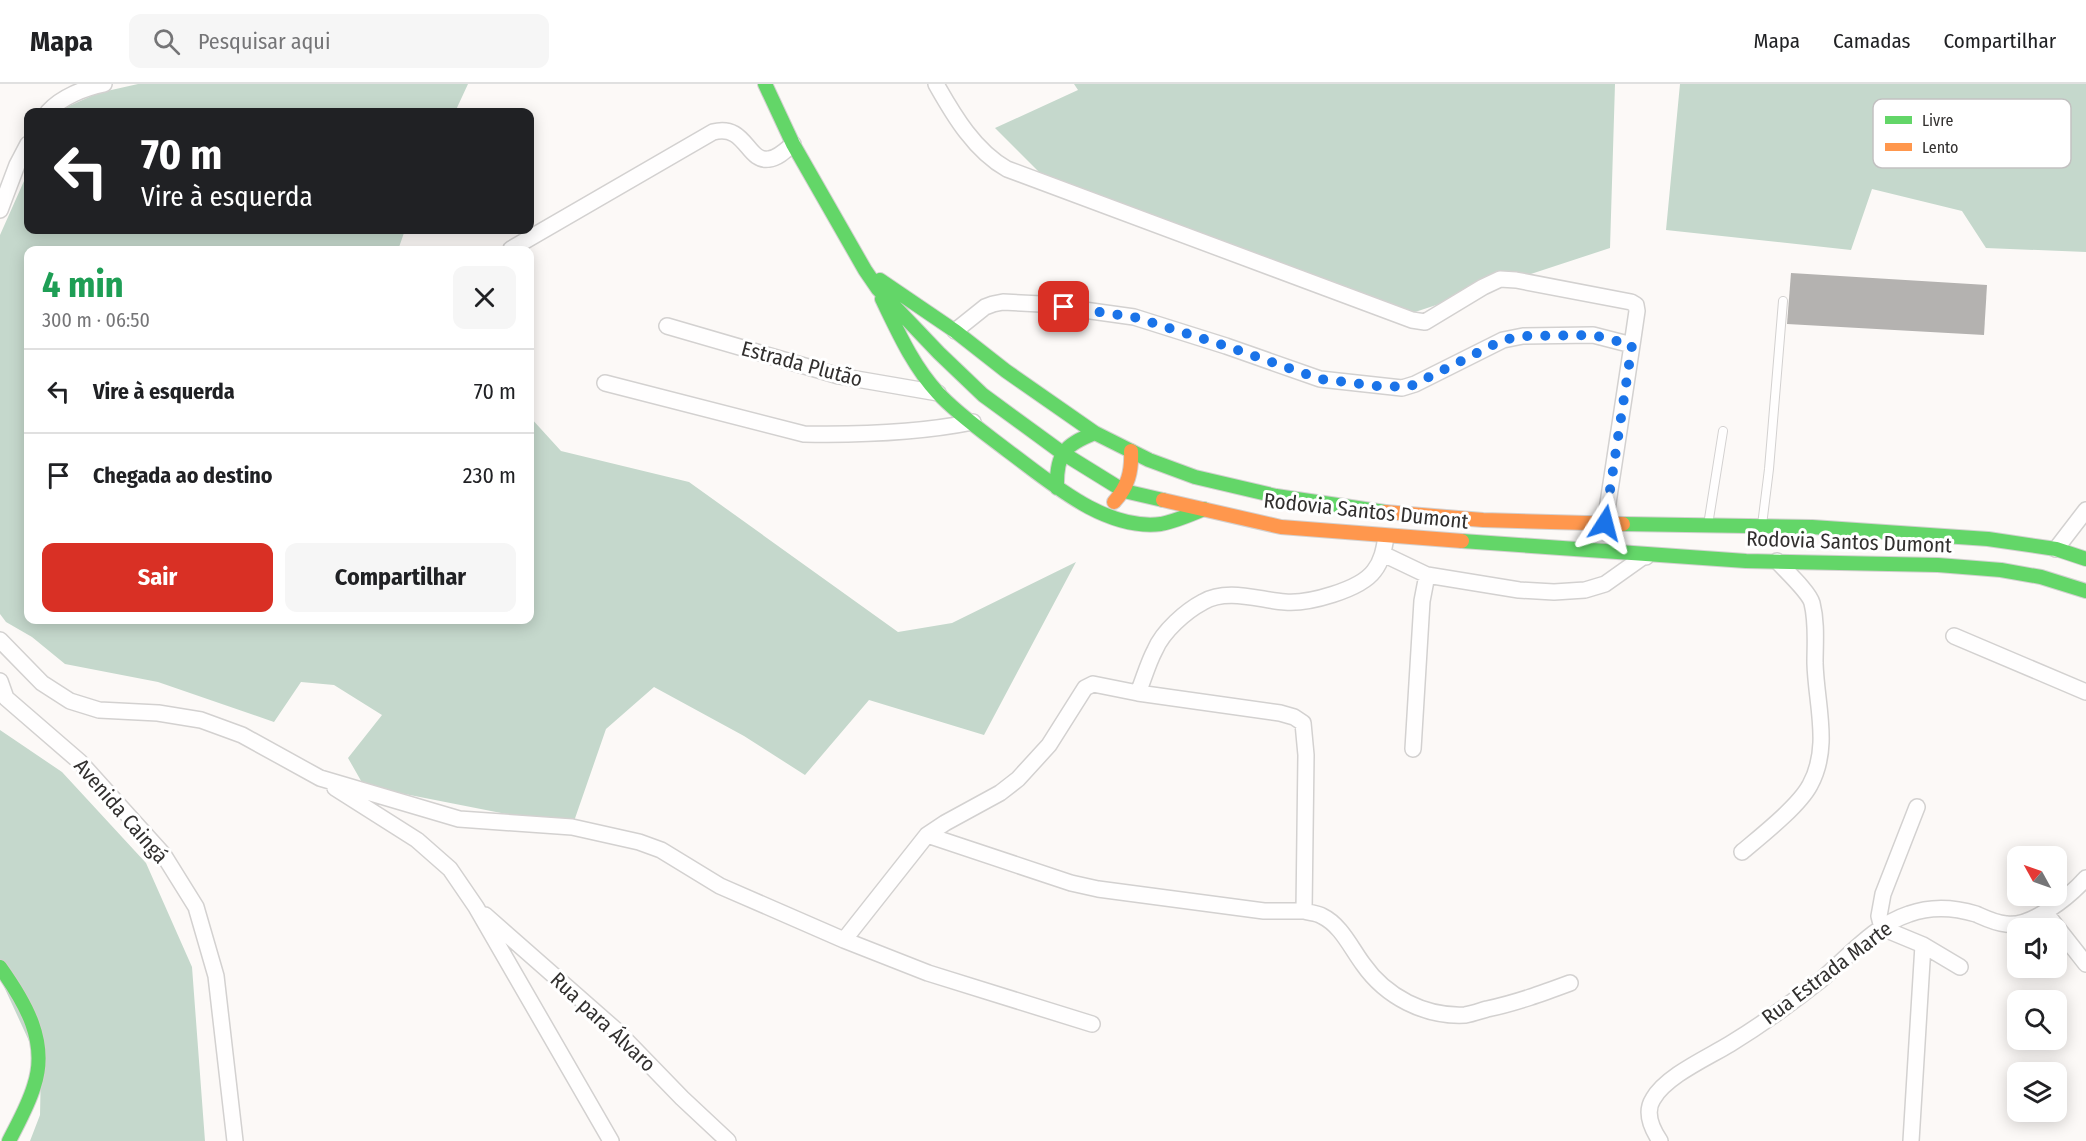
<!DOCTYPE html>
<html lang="pt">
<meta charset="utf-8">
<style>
:root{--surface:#fff;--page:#f6f6f6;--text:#202124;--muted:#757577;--line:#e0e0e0;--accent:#d93025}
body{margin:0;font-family:"Fira Sans Condensed",sans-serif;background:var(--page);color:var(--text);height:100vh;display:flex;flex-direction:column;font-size:22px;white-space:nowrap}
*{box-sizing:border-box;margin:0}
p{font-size:20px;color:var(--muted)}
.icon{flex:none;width:33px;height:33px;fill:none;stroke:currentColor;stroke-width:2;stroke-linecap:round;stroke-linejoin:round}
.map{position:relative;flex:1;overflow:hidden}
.side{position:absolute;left:24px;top:162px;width:510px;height:378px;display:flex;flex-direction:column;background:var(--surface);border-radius:12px;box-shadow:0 3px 15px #0003}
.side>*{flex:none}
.hud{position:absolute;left:24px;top:24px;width:510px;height:126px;border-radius:12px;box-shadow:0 3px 15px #0003;background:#202124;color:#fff;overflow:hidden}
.needle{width:39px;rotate:310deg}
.controls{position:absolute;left:2007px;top:762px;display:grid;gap:12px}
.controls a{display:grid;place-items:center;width:60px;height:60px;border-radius:12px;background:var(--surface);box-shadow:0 3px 15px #0003;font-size:30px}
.pin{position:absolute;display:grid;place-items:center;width:51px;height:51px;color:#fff;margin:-26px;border-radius:12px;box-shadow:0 3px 9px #0006}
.me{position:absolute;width:66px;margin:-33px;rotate:9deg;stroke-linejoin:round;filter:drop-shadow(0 0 4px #0008)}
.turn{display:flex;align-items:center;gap:21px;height:126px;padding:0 18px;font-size:27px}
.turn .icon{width:78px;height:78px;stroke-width:2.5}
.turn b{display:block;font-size:42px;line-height:51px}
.round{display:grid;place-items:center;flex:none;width:63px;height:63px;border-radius:12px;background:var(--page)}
.overview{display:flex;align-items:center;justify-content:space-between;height:102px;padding:0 18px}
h1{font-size:36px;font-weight:700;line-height:45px;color:#1e9e55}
.action{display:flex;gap:12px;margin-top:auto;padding:12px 18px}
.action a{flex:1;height:69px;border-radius:12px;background:var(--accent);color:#fff;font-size:24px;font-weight:700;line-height:69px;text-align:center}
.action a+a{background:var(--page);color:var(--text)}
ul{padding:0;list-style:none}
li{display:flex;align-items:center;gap:18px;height:84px;padding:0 18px;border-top:2px solid var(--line)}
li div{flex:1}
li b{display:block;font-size:22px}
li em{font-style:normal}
header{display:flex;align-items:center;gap:36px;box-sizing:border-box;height:84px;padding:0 30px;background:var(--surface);border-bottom:2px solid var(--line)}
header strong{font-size:28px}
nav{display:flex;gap:33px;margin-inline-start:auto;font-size:21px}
.search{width:420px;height:54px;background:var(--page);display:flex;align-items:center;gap:15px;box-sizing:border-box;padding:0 21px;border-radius:12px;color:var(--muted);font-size:22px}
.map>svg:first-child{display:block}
.forest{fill:#c5d8cc}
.building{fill:#b4b2b0}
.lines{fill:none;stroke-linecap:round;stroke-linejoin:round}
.lane-casing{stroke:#d3d1d0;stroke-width:10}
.street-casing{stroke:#d3d1d0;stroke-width:18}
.fast-casing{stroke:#d3d1d0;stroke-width:16}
.slow-casing{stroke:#d3d1d0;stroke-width:16}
.lane{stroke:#fffefe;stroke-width:8}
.street{stroke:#fffefe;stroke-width:15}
.fast{stroke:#63d668;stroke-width:14}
.slow{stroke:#ff974d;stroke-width:14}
.route{stroke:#1a73e8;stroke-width:10;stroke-dasharray:0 18}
.labels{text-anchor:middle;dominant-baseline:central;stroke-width:6;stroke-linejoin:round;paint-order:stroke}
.street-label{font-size:21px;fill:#32302f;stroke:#fff}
.key{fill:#fff;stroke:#c2c1c1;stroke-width:1.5}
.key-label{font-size:16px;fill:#32302f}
</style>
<header>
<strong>Mapa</strong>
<div class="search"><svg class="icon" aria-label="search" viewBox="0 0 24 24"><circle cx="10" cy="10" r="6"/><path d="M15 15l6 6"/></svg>Pesquisar aqui</div>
<nav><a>Mapa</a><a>Camadas</a><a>Compartilhar</a></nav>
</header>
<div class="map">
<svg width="2086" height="1057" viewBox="0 0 2086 1057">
<rect width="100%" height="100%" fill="#fcf9f7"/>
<path class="forest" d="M138,0H468L455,28H56L98,9Z
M1074,0H1615L1610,164L1412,229L1054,103L995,44L1078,6Z
M1680,0H2086V168L1986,164L1962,127L1872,105L1851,166L1666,146Z
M28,88V146H405L398,166H28V536H530V333L561,367L689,398L898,548L952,539L1076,478L984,651L869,616L805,691L744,652L654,603L606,645L572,743L364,702L348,674L382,631L334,601L301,598L274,638L158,598L65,580L32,553L6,538L0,530V151Z
M0,646L62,688L146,779L192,883L205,1057H30L40,1031L41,983L0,894Z"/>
<path class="building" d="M1791,189L1987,201L1984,251L1787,240Z"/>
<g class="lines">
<defs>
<path id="lane" d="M1708,441L1723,347
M1762,441L1769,385L1783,217"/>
<path id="street" d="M936,0C954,32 975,67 1007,85L1412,236L1425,238L1483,203L1500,195L1516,196L1631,218L1636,221L1637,227L1632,261
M48,28C61,13 85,4 104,0
M0,126L17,81L28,60
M511,165L713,48C746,39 747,79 769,75C778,74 786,66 793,60
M667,242L839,292L938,309
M955,247L985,223L993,220L1003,218L1041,220L1134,233L1226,262L1320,295L1402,304L1415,300L1503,256L1523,252L1593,251L1632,261L1605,439
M605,299L804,350C860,351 918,349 973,338
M2056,465L2086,426
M1383,470L1427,491L1519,506L1554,508L1585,506L1605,500L1643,473H1646
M1954,552L2086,608
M0,556L42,599L70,617L99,626L158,629L201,636L242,651L320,694L459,735L572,743L639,758L661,766L720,802L844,856
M0,597L6,614L80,678L163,770L196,823L216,892L235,1057
M1138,609L1280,629L1294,633L1303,639L1306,671L1304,827C1310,829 1317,829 1322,832C1341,841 1351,864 1363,880C1386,913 1425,933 1465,931C1472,930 1480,927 1487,925C1516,919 1543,909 1570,899
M1413,665L1422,517L1427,491
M335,704L417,756L450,785L476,823L611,1057
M1917,723L1883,810L1879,832L1882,844L1923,861L1960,883
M927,751L1071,799L1098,805L1264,827H1304
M1742,768C1761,752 1799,722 1810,701C1831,663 1816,620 1815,579C1815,559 1817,539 1812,519C1809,508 1786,487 1777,477
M2045,828L2086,880
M485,831L617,947L682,1014L728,1057
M1092,940L928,889L844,856L927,751L945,739L1000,709L1018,695L1049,661L1085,604L1093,600L1138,609C1144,594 1148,579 1155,566C1163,547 1186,527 1203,518C1227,504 1259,516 1285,518C1308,520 1360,506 1374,487C1382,477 1384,465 1386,453
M1660,1057C1652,1045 1644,1029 1653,1015C1666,992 1707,974 1730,960C1761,941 1793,918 1822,895C1849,872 1875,841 1909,830C1931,822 1953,823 1976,830C1985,834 1995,839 2006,840C2031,844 2070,812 2086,794
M1911,1057L1923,861"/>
<path id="fast" d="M765,0L793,60L865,186L878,205L939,269L983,311L1061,368L1124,407L1163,416
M880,196L955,247L1006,287L1095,349L1149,376L1195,393L1276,412L1385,428
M882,215C898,248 913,282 938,309C956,329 986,350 1008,367C1050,398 1105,447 1161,440C1176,437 1190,431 1204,425
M1057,404C1056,370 1064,361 1095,349
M1623,440L1812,443L1988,455L2056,465L2086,475
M1462,457L1746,477L1938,481L2001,486L2041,493L2086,507
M0,883C25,918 49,958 34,1002C28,1022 18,1039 9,1057"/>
<path id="slow" d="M1163,416L1281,443L1462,457
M1114,418C1128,403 1132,387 1131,367
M1385,428L1483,436L1623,440"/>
</defs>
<use href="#lane" class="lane-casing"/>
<use href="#street" class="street-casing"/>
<use href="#fast" class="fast-casing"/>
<use href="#slow" class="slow-casing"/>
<use href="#lane" class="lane"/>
<use href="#street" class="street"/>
<use href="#fast" class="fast"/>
<use href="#slow" class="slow"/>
</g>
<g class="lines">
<path class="route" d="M1064,223L1134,233L1226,262L1320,295L1377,302L1409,303L1503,256L1523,252L1593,251L1632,261L1605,439"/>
</g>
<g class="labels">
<g class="street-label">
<text transform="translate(802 280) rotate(15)">Estrada Plutão</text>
<text transform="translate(1366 427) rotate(6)">Rodovia Santos Dumont</text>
<text transform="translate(1849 458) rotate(2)">Rodovia Santos Dumont</text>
<text transform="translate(121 727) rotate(49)">Avenida Caingá</text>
<text transform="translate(1827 889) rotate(-37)">Rua Estrada Marte</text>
<text transform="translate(603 938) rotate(43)">Rua para Álvaro</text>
</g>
</g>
<rect x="1873" y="15" width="198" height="69" rx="9" class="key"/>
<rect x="1885" y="32" width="27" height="8" fill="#63d668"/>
<rect x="1885" y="59" width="27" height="8" fill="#ff974d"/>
<g class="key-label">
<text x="1922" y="42">Livre</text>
<text x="1922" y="69">Lento</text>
</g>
</svg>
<div class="controls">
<a><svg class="needle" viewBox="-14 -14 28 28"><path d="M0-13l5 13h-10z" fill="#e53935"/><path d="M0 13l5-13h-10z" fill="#757577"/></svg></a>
<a><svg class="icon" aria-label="sound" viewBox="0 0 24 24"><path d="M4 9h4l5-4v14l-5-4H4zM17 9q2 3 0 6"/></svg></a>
<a><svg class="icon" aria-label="search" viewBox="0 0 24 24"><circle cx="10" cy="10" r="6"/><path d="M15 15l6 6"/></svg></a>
<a><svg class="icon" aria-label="layers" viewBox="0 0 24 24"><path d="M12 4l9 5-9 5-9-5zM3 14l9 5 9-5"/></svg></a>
</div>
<div class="pin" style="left:1064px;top:223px;background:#d93025"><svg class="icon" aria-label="arrive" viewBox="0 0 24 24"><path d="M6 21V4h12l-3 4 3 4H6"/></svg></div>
<svg class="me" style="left:1605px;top:439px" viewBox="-20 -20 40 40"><path d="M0-17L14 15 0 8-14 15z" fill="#1a73e8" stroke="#fff" stroke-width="4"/></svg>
<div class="hud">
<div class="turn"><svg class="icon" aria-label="left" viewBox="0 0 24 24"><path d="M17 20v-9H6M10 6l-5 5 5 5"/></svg><div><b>70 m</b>Vire à esquerda</div></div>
</div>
<section class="side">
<div class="overview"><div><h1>4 min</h1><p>300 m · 06:50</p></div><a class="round"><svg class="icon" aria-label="close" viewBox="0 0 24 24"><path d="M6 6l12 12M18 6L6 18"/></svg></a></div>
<ul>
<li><svg class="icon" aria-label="left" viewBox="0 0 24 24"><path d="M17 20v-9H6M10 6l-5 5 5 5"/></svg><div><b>Vire à esquerda</b></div><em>70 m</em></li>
<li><svg class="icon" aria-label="arrive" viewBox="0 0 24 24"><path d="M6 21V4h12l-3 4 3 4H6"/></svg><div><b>Chegada ao destino</b></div><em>230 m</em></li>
</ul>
<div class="action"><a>Sair</a><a>Compartilhar</a></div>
</section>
</div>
